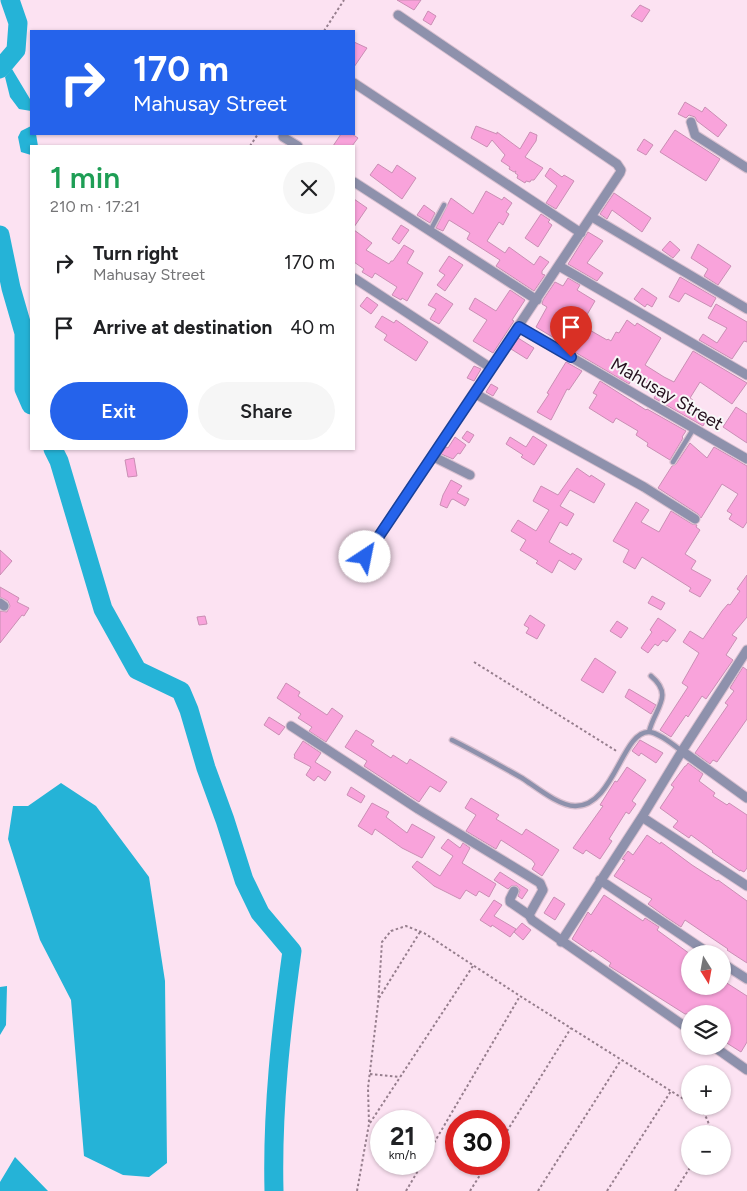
<!DOCTYPE html>
<meta charset="utf-8">
<style>
:root{--surface:#fff;--page:#f6f6f6;--text:#202124;--muted:#757577;--accent:#2563eb}
body{margin:0;font-family:Figtree,sans-serif;background:var(--page);color:var(--text);height:100vh;display:flex;flex-direction:column;font-size:19px;white-space:nowrap}
*{box-sizing:border-box;margin:0}
p{font-size:16px;color:var(--muted)}
.icon{flex:none;width:28px;height:28px;fill:none;stroke:currentColor;stroke-width:2;stroke-linecap:round;stroke-linejoin:round}
.map{position:relative;flex:1;overflow:hidden}
.side{position:absolute;left:30px;top:145px;width:325px;height:305px;display:flex;flex-direction:column;background:var(--surface);border-radius:0px;box-shadow:0 1px 4px #0004}
.side>*{flex:none}
.guide{position:absolute;left:30px;top:30px;width:325px;height:105px;border-radius:0px;box-shadow:0 1px 4px #0004;background:#2563eb;color:#fff;overflow:hidden}
.needle{width:32px;rotate:169deg}
.fabs{position:absolute;left:681px;top:945px;display:grid;gap:10px}
.fabs a{display:grid;place-items:center;width:50px;height:50px;border-radius:50%;background:var(--surface);box-shadow:0 1px 4px #0004;font-size:25px}
.speed{position:absolute;left:370px;top:1110px;display:flex;gap:10px;font-size:25px;font-weight:700;text-align:center}
.speed>*{display:grid;place-content:center;width:65px;height:65px;border-radius:50%;background:var(--surface);box-shadow:0 1px 4px #0004;line-height:1}
.speed small{font-size:12px;font-weight:400}
.speed .limit{border:8px solid #d22;background:#fff;color:#111}
.pin{position:absolute;display:grid;place-items:center;width:42px;height:42px;color:#fff;margin:-51px -21px;border-radius:50% 50% 50% 0;rotate:-45deg;box-shadow:0 0 5px #0007}
.pin .icon{rotate:45deg}
.me{position:absolute;width:55px;margin:-28px;rotate:34deg;stroke-linejoin:round;filter:drop-shadow(0 0 4px #0008)}
.turn{display:flex;align-items:center;gap:18px;height:105px;padding:0 20px;font-size:22px}
.turn .icon{width:65px;height:65px;stroke-width:2.5}
.turn b{display:block;font-size:35px;line-height:42px}
.round{display:grid;place-items:center;flex:none;width:52px;height:52px;border-radius:26px;background:var(--page)}
.summary{display:flex;align-items:center;justify-content:space-between;height:85px;padding:0 20px}
h1{font-size:30px;font-weight:600;line-height:38px;color:#1e9e55}
.action{display:flex;gap:10px;margin-top:auto;padding:10px 20px}
.action a{flex:1;height:58px;border-radius:30px;background:var(--accent);color:#fff;font-size:20px;font-weight:600;line-height:58px;text-align:center}
.action a+a{background:var(--page);color:var(--text)}
ul{padding:0;list-style:none}
li{display:flex;align-items:center;gap:15px;height:65px;padding:0 20px}
li div{flex:1}
li b{display:block;font-size:19px}
li em{font-style:normal}
.map>svg:first-child{display:block}
.water{fill:#25b3d7}
.lines{fill:none;stroke-linecap:round;stroke-linejoin:round}
.river{stroke:#25b3d7;stroke-width:19}
.building{fill:#f9a3db;stroke:#ca8eb4}
.service-casing{stroke:#d9c0d0;stroke-width:7}
.minor-casing{stroke:#d9c0d0;stroke-width:11}
.path{stroke:#967e8d;stroke-width:2;stroke-dasharray:2.5 2.5;stroke-linecap:butt}
.service{stroke:#8e91ac;stroke-width:4.5}
.minor{stroke:#8e91ac;stroke-width:9}
.route-casing{stroke:#184099;stroke-width:12}
.route{stroke:#2563eb;stroke-width:9}
.labels{text-anchor:middle;dominant-baseline:central;stroke-width:4;stroke-linejoin:round;paint-order:stroke}
.street-label{font-size:18px;fill:#240f1d;stroke:#f8f8f8}
</style>
<div class="map">
<svg width="747" height="1191" viewBox="0 0 747 1191">
<rect width="100%" height="100%" fill="#fce2f2"/>
<path class="water" d="M12,69L30,99L31,111L19,109L10,97L5,77Z
M31,126V134H36L38,146H31V155L21,152L18,137L21,131Z
M61,783L96,806L149,877L165,981L167,1163L149,1177L123,1175L84,1156L71,1000L40,940L8,839L13,806H28Z
M7,986L6,1025L0,1035V987Z
M15,1157L48,1191H0V1182Z"/>
<g class="lines">
<path class="river" d="M0,69L16,50L18,23L10,0
M0,235L11,288L24,333V389L31,405
M53,449L59,461L103,609L137,670L181,691L189,710L206,768L225,820L244,880L260,913L292,951C281,1030 272,1110 274,1191"/>
</g>
<path class="building" d="M397,0H421L414,10Z
M640,5L650,10L642,22L631,16Z
M428,11L436,16L431,25L423,20Z
M354,42L367,48L354,67Z
M685,102L702,112L705,107L727,125L718,137L697,121L695,117L689,115L686,118L678,114Z
M476,126L497,134V132L520,149L530,132L537,135L536,141L525,157L543,168L534,180H531L530,182L526,181L525,183L517,178L518,175L515,173L516,171L514,172L509,169L510,167L501,161L505,155L492,140L487,147L471,138Z
M675,130L720,159L706,181L660,152Z
M341,134H352L358,138L352,146H333Z
M644,139L653,145L646,155L637,150Z
M378,164L392,173L397,165L416,178L402,199L370,175Z
M550,168L562,177L564,175L574,181L556,209L546,203L557,186L545,176Z
M486,191L502,200L504,197L512,203L506,212L509,214L503,225L499,222L487,241L505,253L509,247L534,265L540,256L549,262L542,271V274L545,275L534,291L496,266L500,260L467,239L470,233L449,220L443,231L436,228L451,198L473,214Z
M614,193L651,218L642,232L612,210L607,219L600,214Z
M354,199L367,208L354,227Z
M424,205L435,213L430,223L417,215Z
M541,214L550,220L548,222L552,225L538,247L525,238Z
M401,225L409,230L399,244L392,239Z
M354,230L372,243L366,250L389,264L391,261H393L404,245L414,251L407,263L423,273L407,301L402,298L401,300L392,295L397,287L375,273L372,278L362,272L364,269L354,262Z
M588,232L603,241L587,263L603,273L597,281L568,264Z
M670,241L680,250L673,258L662,250Z
M698,244L731,266L718,285L704,276L708,269L691,258Z
M449,256L463,265L445,291L437,285L445,275L439,271Z
M680,277L716,298L711,307L685,293L679,302L669,297Z
M568,278L580,285L577,290L595,301L581,325L607,340L608,339L611,341L616,332L619,333L627,320L635,326L637,323L661,338L645,365L664,377L674,382L693,351L747,383L732,404L700,382L690,398L693,400L689,408L707,418L703,426L654,398L657,393L655,392L657,389L634,375L629,384L573,351L574,350L536,327L547,307L542,304L543,300L555,282L563,286Z
M642,288L657,298L652,307L647,304L645,307L634,299Z
M510,290L525,300L512,320L514,321L493,353L473,341L487,320L469,309L475,298L496,311Z
M436,293L453,304L439,324L430,319L436,309L428,305Z
M367,297L378,305L371,314L360,306Z
M716,304L747,322V342L744,341L732,359L699,340L703,334L717,343L727,328L708,318Z
M382,316L394,323L396,320L428,342L416,361L384,340L387,335L375,327Z
M518,338L534,348L527,359L511,349Z
M566,362L582,371L569,390L567,389L551,420L537,412L549,394L547,393Z
M474,366L481,369L474,381L467,378Z
M600,381L646,410L647,409L686,431L682,437L683,438L670,460L647,446L648,443L636,435L638,431L616,418L613,423L589,408L597,395L593,393Z
M491,384L498,388L493,396L486,392Z
M736,407L747,414V443L723,427Z
M467,431L474,435L469,443L462,438Z
M533,436L547,445L534,465L521,457L523,455L506,444L510,437L526,447Z
M455,437L466,445L460,454L458,453L453,459L441,454L446,447L448,448Z
M690,443L707,458L714,447L747,466V522L743,528L729,519L732,514L727,511L738,494L722,484L701,518L698,514L658,488L672,466L676,464Z
M134,458L137,476L128,477L125,460Z
M577,468L590,477L591,475L605,484L594,503L570,490L560,506L574,514L567,526L560,522L549,542L571,555L572,553L582,559L575,570L559,560L552,573L536,563L538,561L520,550L526,540L511,531L518,520L536,531L549,510L533,501L541,486L558,495Z
M451,480L462,486L457,493L469,499L465,506L453,499L451,500L447,508L440,505L443,495Z
M636,502L649,510L641,522L659,532L671,511L692,524L697,525L696,527L700,530L685,554L696,561L691,569L711,580L700,597L689,591L691,588L642,557L635,569L623,562L629,550L613,541Z
M350,539L360,546L352,556L342,548Z
M0,550L12,561L0,575Z
M747,575V617L732,635L737,638L726,655L733,660L706,699L702,696L688,717L686,715L671,737L660,730L688,687L682,683L699,653L683,642L690,631L703,639L722,611L728,604L730,605L740,591L737,589Z
M0,587L19,598L17,602L29,608L24,616L22,615L0,643V611L7,612L10,606L8,601L0,597Z
M652,596L665,603L661,610L648,603Z
M530,615L545,625L537,639L526,633L529,628L524,625Z
M205,616L207,624L199,625L197,617Z
M658,618L676,630L667,642L663,640L658,646L655,644L648,653L641,648L652,632L650,630Z
M617,621L628,628L621,638L610,631Z
M595,658L616,672L603,693L581,680Z
M743,667L747,670V719L717,762L713,760L710,764L695,753L728,705L725,703L734,691L730,688Z
M286,683L300,692L298,696L327,715L332,708L343,716L326,742L309,731L312,727L298,718L301,714L277,698Z
M629,689L656,705L651,714L625,697Z
M269,717L285,727L279,735L264,725Z
M356,730L374,741L371,745L391,758L393,755L407,764L410,759L447,782L440,792L430,786L419,802L364,766L367,761L345,747Z
M640,740L663,753L656,763L641,753L639,756L632,751Z
M303,741L321,753L315,762L331,772L325,781L318,776L314,781L306,775L311,767L294,758L295,756L294,755Z
M688,763L703,774L699,781L715,793L713,796L727,805L729,803L747,815V868L744,872L740,870V871L712,852L713,851L691,835L689,838L673,827L678,821L660,808L674,787L671,785L685,766H686Z
M627,767L646,780L632,801L636,804L629,814L626,812L609,839L612,841L600,859L586,850L583,854L573,848L603,806L600,805L615,781L617,782Z
M351,787L365,796L361,803L347,795Z
M471,798L499,815L496,819L522,835L526,829L559,850L542,876L532,869L535,864L532,860L501,840L496,849L466,831L476,815L465,808Z
M372,803L389,812L386,817L407,833L412,824L435,837L422,858L402,848L375,829L372,835L358,826Z
M647,835L660,844L661,842L692,865L717,881L718,880L747,901V963L727,950L728,949L685,920L681,927L666,917L648,904L652,899L614,876L625,860L622,859L628,851L633,855Z
M448,839L460,848L463,843L470,848L462,863L496,884L489,897L479,891L476,896L466,890L460,899L434,886L412,867L417,861L440,876L453,856L441,848Z
M500,872L528,890L522,899L518,896L520,890L517,886H511L508,889L494,880Z
M604,895L643,921L645,918L659,927L657,930L690,954V986H722V980L747,996V1042L741,1052L722,1040V1014H685L609,966L611,963L592,950L591,952L572,939L588,912L591,915Z
M554,897L565,904L555,920L544,913Z
M494,900L502,905L494,916L516,929L510,937L492,925L491,927L480,920Z
M522,923L531,930L523,940L514,932Z"/>
<g class="lines">
<defs>
<path id="service" d="M430,231L444,205
M673,462L694,428
M649,732C654,709 675,696 651,676
M452,740C476,752 499,765 522,778C536,787 559,806 575,806C614,807 622,731 649,732C660,733 673,745 682,751"/>
<path id="minor" d="M354,83L581,233
M691,122L695,135L747,168
M283,137L298,146
M354,182L537,300
M592,217L747,309
M559,266L747,375
M354,278L491,368
M519,327L747,459
M474,393L644,487L695,519
M432,456L470,475
M365,557L620,173L621,170L617,164L398,15
M0,603L4,606
M291,726L418,809L540,883L543,890L529,915L532,920L690,1030
M682,751L747,798
M642,817L747,886
M600,880L710,954
M514,891L510,899V902L529,915
M561,942L642,817L682,751L747,650
M722,963L747,979
M713,1046L747,1070"/>
</defs>
<use href="#service" class="service-casing"/>
<use href="#minor" class="minor-casing"/>
<path class="path" d="M324,31L344,0
M250,146L258,134
M474,662L618,752
M379,998L420,932
M370,1074L400,1077
M695,1106C705,1112 710,1122 710,1134
M370,1123L473,966
M499,1144L571,1028
M424,1160L520,996
M357,1191L369,1124L368,1088L378,1004L382,942L391,931L406,926L424,933L520,996L690,1103
M406,1191L422,1164
M470,1191L487,1164
M538,1191L621,1060
M607,1191L671,1091
M675,1191L691,1166"/>
<use href="#service" class="service"/>
<use href="#minor" class="minor"/>
</g>
<g class="lines">
<defs>
<path id="route" d="M365,557L519,327L571,357"/>
</defs>
<use href="#route" class="route-casing"/>
<use href="#route" class="route"/>
</g>
<g class="labels">
<g class="street-label">
<text transform="translate(667 394) rotate(30)">Mahusay Street</text>
</g>
</g>
</svg>
<div class="fabs">
<a><svg class="needle" viewBox="-14 -14 28 28"><path d="M0-13l5 13h-10z" fill="#e53935"/><path d="M0 13l5-13h-10z" fill="#757577"/></svg></a>
<a><svg class="icon" aria-label="layers" viewBox="0 0 24 24"><path d="M12 4l9 5-9 5-9-5zM3 14l9 5 9-5"/></svg></a>
<a>+</a>
<a>−</a>
</div>
<div class="speed"><div>21<small>km/h</small></div><div class="limit">30</div></div>
<div class="pin" style="left:571px;top:357px;background:#d93025"><svg class="icon" aria-label="arrive" viewBox="0 0 24 24"><path d="M6 21V4h12l-3 4 3 4H6"/></svg></div>
<svg class="me" style="left:365px;top:557px" viewBox="-20 -20 40 40"><circle r="19" fill="#fff"/><path d="M0-13L10 11 0 6-10 11z" fill="#2563eb"/></svg>
<div class="guide">
<div class="turn"><svg class="icon" aria-label="right" viewBox="0 0 24 24"><path d="M7 20v-9h11M14 6l5 5-5 5"/></svg><div><b>170 m</b>Mahusay Street</div></div>
</div>
<section class="side">
<div class="summary"><div><h1>1 min</h1><p>210 m · 17:21</p></div><a class="round"><svg class="icon" aria-label="close" viewBox="0 0 24 24"><path d="M6 6l12 12M18 6L6 18"/></svg></a></div>
<ul>
<li><svg class="icon" aria-label="right" viewBox="0 0 24 24"><path d="M7 20v-9h11M14 6l5 5-5 5"/></svg><div><b>Turn right</b><p>Mahusay Street</p></div><em>170 m</em></li>
<li><svg class="icon" aria-label="arrive" viewBox="0 0 24 24"><path d="M6 21V4h12l-3 4 3 4H6"/></svg><div><b>Arrive at destination</b></div><em>40 m</em></li>
</ul>
<div class="action"><a>Exit</a><a>Share</a></div>
</section>
</div>
